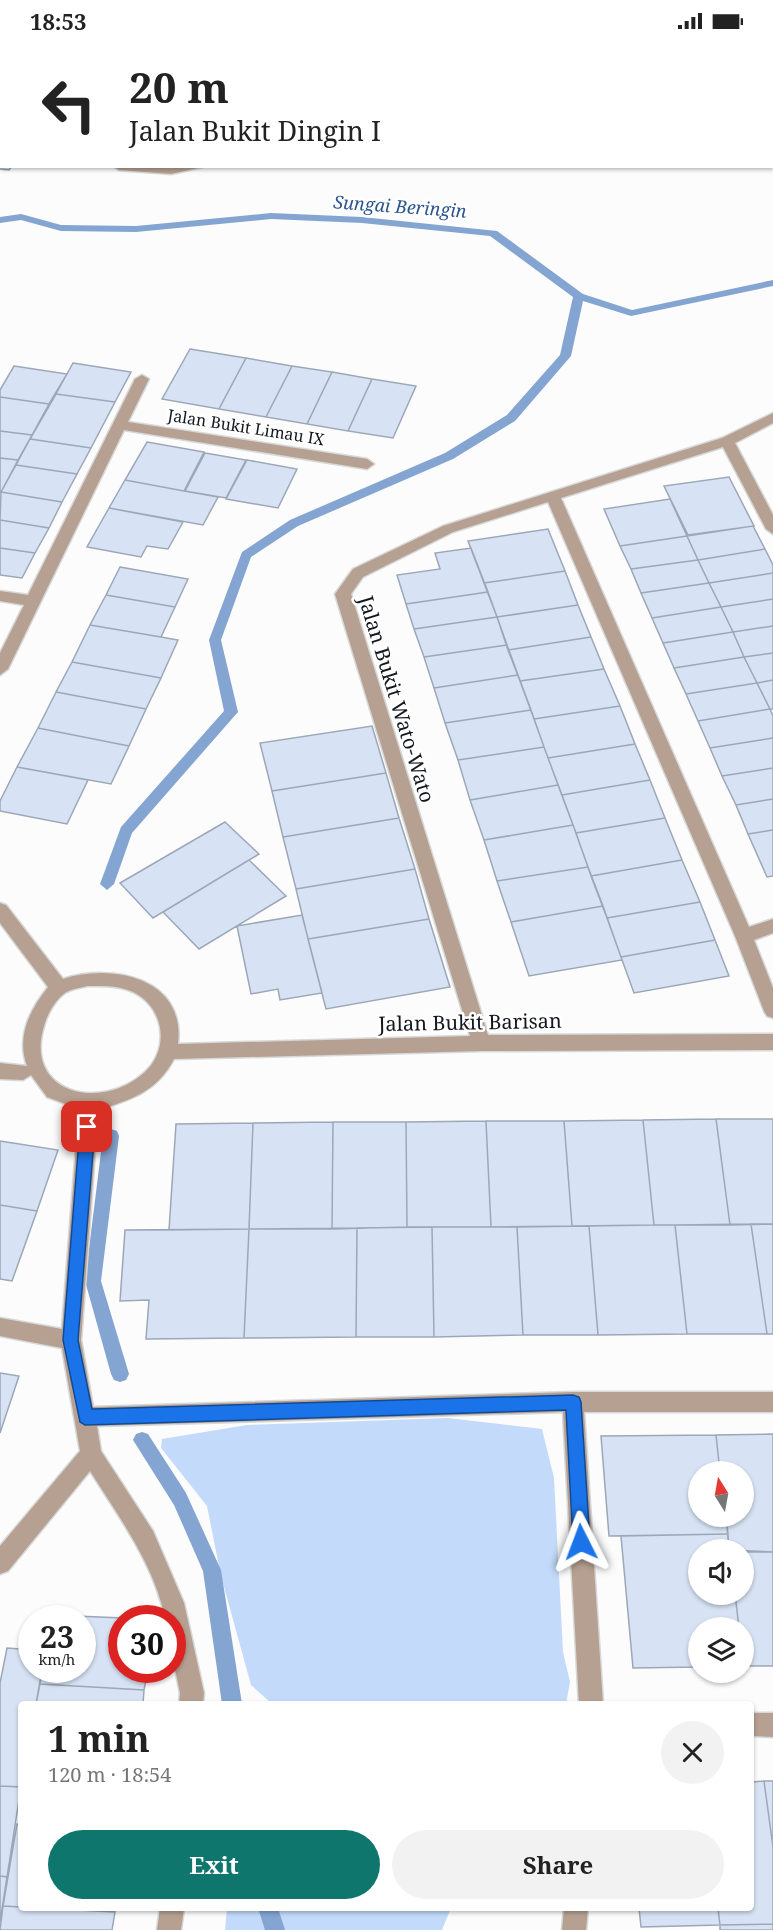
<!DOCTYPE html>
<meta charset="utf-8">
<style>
:root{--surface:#fff;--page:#f2f2f2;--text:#222;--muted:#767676;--accent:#0f766e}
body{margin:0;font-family:"Noto Serif",serif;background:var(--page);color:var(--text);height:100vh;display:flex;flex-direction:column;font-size:22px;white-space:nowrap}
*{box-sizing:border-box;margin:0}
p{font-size:20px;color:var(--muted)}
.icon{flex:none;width:33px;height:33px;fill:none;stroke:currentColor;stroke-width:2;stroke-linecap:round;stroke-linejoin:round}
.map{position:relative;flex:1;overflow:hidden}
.side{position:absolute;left:18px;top:1659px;width:736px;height:210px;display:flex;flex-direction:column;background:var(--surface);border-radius:6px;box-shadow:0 2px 4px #0004}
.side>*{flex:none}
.top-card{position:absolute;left:0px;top:0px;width:774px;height:126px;box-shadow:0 2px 4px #0004;background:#fff;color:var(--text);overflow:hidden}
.needle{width:39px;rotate:349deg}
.tools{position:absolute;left:688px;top:1419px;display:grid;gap:12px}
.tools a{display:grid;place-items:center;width:66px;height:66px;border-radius:50%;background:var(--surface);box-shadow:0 2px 4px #0004;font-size:30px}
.speed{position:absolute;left:18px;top:1563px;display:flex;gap:12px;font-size:30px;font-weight:700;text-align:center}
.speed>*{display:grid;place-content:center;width:78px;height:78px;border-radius:50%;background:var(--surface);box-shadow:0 2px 4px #0004;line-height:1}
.speed small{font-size:15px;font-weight:400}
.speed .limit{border:9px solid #d22;background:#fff;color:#111}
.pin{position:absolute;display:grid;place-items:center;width:51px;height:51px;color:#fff;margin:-26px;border-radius:12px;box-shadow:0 3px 9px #0006}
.me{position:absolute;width:66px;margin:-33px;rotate:357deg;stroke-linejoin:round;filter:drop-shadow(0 0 4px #0008)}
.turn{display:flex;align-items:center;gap:21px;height:126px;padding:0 30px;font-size:27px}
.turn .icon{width:78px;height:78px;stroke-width:2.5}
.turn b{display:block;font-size:42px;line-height:51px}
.round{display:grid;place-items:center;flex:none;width:63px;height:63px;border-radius:32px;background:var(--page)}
.summary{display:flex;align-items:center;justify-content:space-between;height:102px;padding:0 30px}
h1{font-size:36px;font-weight:700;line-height:45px}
.action{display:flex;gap:12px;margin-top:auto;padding:12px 30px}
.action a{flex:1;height:69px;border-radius:36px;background:var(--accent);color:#fff;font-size:24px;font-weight:700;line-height:69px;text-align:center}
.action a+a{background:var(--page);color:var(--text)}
.status{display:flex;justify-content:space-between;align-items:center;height:42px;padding:0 30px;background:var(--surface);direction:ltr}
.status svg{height:16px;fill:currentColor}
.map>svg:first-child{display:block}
.green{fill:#c3dafa}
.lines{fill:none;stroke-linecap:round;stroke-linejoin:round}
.stream{fill:#84a4d1;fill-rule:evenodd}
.building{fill:#d7e3f4;stroke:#9ca7b7;stroke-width:1.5}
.street-casing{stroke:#d7d8d8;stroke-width:3}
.street{fill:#b6a091;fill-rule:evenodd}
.route{fill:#1a73e8;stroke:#114b97;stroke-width:1.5}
.labels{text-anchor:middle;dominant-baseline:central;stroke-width:5;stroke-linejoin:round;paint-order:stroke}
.far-street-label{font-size:16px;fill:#14181e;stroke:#fff}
.far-water-label{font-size:18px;font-style:italic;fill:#2c558f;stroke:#fff}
.street-label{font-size:20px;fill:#14181e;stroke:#fff}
</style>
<div class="status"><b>18:53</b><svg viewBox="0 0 49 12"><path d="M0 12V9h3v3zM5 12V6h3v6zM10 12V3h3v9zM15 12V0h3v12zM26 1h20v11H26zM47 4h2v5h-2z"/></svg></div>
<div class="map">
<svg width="773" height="1888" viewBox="0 0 773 1888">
<rect width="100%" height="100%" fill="#fcfcfc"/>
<path class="green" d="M448,1376L542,1387L554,1436L563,1610L570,1640L566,1662H272L251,1643L221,1534L207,1464L161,1406L162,1397L247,1383Z
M227,1866H451L442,1888H225Z"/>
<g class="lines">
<path class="stream" d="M271,171L362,175L497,189L583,252L632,268L773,238V244L631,274L583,259L571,314L515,379L453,417L298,484L251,515L221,598L238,670L132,791L114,842L107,848L100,842L121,785L224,669L209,598L242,510L290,478L445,411L507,373L560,313L573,255L490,194L362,181L271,177L136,190L61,189L21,178L0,181V175L21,172L61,183L136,184Z
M111,1087L117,1089L119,1094L101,1239L129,1332L126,1338L120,1340L114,1338L111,1332L85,1239L103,1094L105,1089Z
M142,1390L148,1392L186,1451L221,1528L242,1662H222L203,1529L174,1463L133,1398L136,1392Z
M258,1866H278L285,1888H265Z"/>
</g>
<path class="building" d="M0,84L2,124H12L9,128L0,127Z
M190,307L246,316L219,367L162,357Z
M246,316L292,324L266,375L219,367Z
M73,321L131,330L115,360L56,352Z
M14,324L67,332L49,362L0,355V348Z
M292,324L332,330L307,382L266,375Z
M332,330L372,337L348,389L307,382Z
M372,337L416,344L393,396L348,389Z
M56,352L115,360L91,406L30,397Z
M0,355L49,362L32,393L0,389Z
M0,389L32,393L18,418L0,416Z
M30,397L91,406L77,432L16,423Z
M147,400L204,410L184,449L125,438Z
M205,411L246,418L226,456L185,449Z
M0,416L18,418L1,450H0Z
M247,418L297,427L278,466L226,457Z
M16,423L77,432L62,460L1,450Z
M729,435L754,484L688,493L664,444Z
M125,438L184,449L218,455L203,483L109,466Z
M1,450L62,460L49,486L0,478Z
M670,457L687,494L620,504L604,467Z
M109,466L183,480L168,507L147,504L141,515L87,505Z
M0,478L49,486L35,511L0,506Z
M753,484L765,507L698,518L687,494Z
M548,487L565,529L484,541L468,499Z
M687,494L698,518L631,527L620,504Z
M0,506L35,511L22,536L0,533Z
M471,506L488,550L406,562L397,533L440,527L435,511Z
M765,507L773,523V531L709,541L698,518Z
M698,518L709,541L641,551L631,527Z
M120,525L188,537L175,565L106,553Z
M565,529L578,563L497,575L484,541Z
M773,531V557L721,565L709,541Z
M709,541L721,565L652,576L641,551Z
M488,550L497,575L414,587L406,562Z
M106,553L175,565L161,595L90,583Z
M773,557V584L733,590L721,565Z
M578,563L591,595L508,608L497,575Z
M721,565L733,590L663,601L652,576Z
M497,575L507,603L424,615L414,587Z
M90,583L161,595L178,598L161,636L72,620Z
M773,584V611L744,615L733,590Z
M733,590L744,615L674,626L663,601Z
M591,595L604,627L520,639L508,608Z
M507,603L518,633L434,646L424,615Z
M773,611V638L757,641L744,615Z
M744,615L757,641L686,652L674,626Z
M72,620L161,636L146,667L56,650Z
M604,627L620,664L534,677L520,639Z
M518,633L531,668L445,681L434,646Z
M773,638V667H770L757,641Z
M757,641L770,667L698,679L686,652Z
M56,650L146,667L129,704L38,686Z
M620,664L635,702L548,716L534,677Z
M770,667L773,674V696L710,706L698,679Z
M531,668L544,705L458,718L445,681Z
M372,684L386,731L272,749L260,701Z
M38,686L129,704L111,742L17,725Z
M773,696V726L722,734L710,706Z
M635,702L650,738L562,753L548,716Z
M544,705L558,743L470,758L458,718Z
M17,725L88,738L67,782L0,769V759Z
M773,726V757L736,763L722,734Z
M386,731L399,776L283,795L272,749Z
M650,738L665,776L576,791L562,753Z
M558,743L573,783L484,798L470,758Z
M773,757V788L748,792L736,763Z
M399,776L415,827L296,847L283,795Z
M665,776L682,818L591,834L576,791Z
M225,780L259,812L153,876L120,841Z
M573,783L588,825L497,839L484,798Z
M773,788V834L767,835L748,792Z
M249,818L286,854L199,907L163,870Z
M682,818L700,860L607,876L591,834Z
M588,825L603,864L511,880L497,839Z
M415,827L429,877L308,897L296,847Z
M700,860L715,898L621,915L607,876Z
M603,864L622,918L529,934L511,880Z
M302,873L322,951L280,958L278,947L251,952L237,884Z
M429,877L450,945L326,967L308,897Z
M715,898L729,934L634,951L621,915Z
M716,1077H773V1182L730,1183Z
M716,1077L730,1183H654L643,1078Z
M643,1078L654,1183L572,1184L564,1079Z
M486,1079L491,1185H407L406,1080Z
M486,1079H564L572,1184L491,1185Z
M333,1080L332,1187H249L253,1081Z
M333,1080H406L407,1185L332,1187Z
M253,1081L249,1187L169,1188L176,1082Z
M0,1099L58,1108L37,1169L0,1163Z
M0,1163L37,1169L12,1239L0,1237Z
M751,1182H773V1292H767Z
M751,1182L767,1292H687L675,1183Z
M654,1183H675L687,1292L598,1293L589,1184Z
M589,1184L598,1293H523L517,1185Z
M432,1185L434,1295H356L357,1186Z
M432,1185H517L523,1293L434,1295Z
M357,1186L356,1295L244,1296L249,1187Z
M249,1187L244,1296L146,1297L149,1258L120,1259L125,1188Z
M0,1331L19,1334L0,1391Z
M773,1392V1510L729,1508L726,1474H744V1430H720L716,1393Z
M716,1393L720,1430H699V1474H726L728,1492L609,1494L601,1394Z
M728,1492L729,1508H699V1552H735L739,1586H699V1625L633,1626L621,1494Z
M744,1510H773V1624H744V1586H739L735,1552H744Z
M51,1573L123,1576L122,1628H148L144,1648L40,1642L42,1628H82V1576H51Z
M7,1606L32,1608V1628H42L36,1662H21V1745L0,1744V1641Z
M40,1642L144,1648L143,1662H36Z
M764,1739L773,1805V1882L720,1883L718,1866H752V1740Z
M764,1739H773V1805Z
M0,1744L21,1745L7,1835L0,1834Z
M17,1782L21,1783V1865L3,1864Z
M0,1834L7,1835L0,1880Z
M3,1864L115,1870L112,1888H0Z
M42,1866H115V1870Z
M639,1866H718L720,1883L641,1885Z
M773,1882V1888H720V1883Z"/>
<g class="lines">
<defs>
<path id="street" d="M7,0H36L37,2H8Z
M99,0H111V2H99Z
M230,0H242V2H230Z
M681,0H693V2H682Z
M0,33H2V40H0Z
M0,49H2L0,57Z
M772,99H773V107H772Z
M113,124H207L171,132L119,128Z
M142,333L149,337L128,380L367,417L374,422L367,427L124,388L8,627L0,633V611L24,563L0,559V549L28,553L135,337Z
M773,371V381L735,401L773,473V492L766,487L723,405L561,456L749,885L773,877V891L754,898L773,946V976L767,974L764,969L735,894L548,460L453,490L363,535L351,552L488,993L773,992V1008L481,1009L174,1017C157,1050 130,1058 98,1068L81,1298L93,1365L573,1350H773V1370H584L603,1662H579L563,1370L97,1384L101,1409L153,1489L184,1561L204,1651L203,1662H179L180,1651L172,1613V1576H165C154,1522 119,1475 90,1429L8,1529L0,1532V1504L80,1409L62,1306L0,1294V1276L62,1287L79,1067L47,1055L31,1033L23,1038L0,1037V1021L27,1024C16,994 30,968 48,945L0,881V861L6,863L63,937C112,921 186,936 178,1002L470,994L335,552L353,527L443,484L722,396ZM87,944C100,944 115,943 128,948C163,960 172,1005 145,1030C100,1071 21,1051 45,981C48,971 56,957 65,951C71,947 80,946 87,944Z
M752,1671H773V1695L752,1694Z
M160,1866H184L181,1888H157Z
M564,1866H588L586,1888H562Z"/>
</defs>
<use href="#street" class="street-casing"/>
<use href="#street" class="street"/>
</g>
<path class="route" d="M87,1079L95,1085L78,1298L92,1367L573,1353L579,1355L581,1360L590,1500L587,1505L581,1508L576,1505L573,1500L566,1368L85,1383L80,1380L63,1298L80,1085Z"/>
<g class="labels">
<g class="far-street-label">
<text transform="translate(246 385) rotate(9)">Jalan Bukit Limau IX</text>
</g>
<g class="far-water-label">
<text transform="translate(400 164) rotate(4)">Sungai Beringin</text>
</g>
<g class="street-label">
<text transform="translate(397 657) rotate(73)">Jalan Bukit Wato-Wato</text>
<text transform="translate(470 980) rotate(-1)">Jalan Bukit Barisan</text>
</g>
</g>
</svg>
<div class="tools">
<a><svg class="needle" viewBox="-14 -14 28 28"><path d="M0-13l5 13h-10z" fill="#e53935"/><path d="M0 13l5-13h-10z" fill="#767676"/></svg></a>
<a><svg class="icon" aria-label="sound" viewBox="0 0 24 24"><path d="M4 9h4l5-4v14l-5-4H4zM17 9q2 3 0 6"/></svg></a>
<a><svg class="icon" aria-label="layers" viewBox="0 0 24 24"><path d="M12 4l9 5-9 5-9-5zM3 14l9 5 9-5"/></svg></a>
</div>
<div class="speed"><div>23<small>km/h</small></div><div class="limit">30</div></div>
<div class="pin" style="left:87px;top:1085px;background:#d93025"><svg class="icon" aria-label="arrive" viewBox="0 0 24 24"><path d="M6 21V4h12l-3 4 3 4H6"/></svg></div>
<svg class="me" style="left:581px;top:1500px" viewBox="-20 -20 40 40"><path d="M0-17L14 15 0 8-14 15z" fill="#1a73e8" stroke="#fff" stroke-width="4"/></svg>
<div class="top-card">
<div class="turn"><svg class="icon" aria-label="left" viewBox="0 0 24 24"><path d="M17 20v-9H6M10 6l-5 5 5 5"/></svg><div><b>20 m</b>Jalan Bukit Dingin I</div></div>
</div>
<section class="side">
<div class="summary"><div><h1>1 min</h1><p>120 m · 18:54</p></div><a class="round"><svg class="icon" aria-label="close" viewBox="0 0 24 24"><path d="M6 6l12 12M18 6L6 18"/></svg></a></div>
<div class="action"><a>Exit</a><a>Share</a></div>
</section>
</div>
